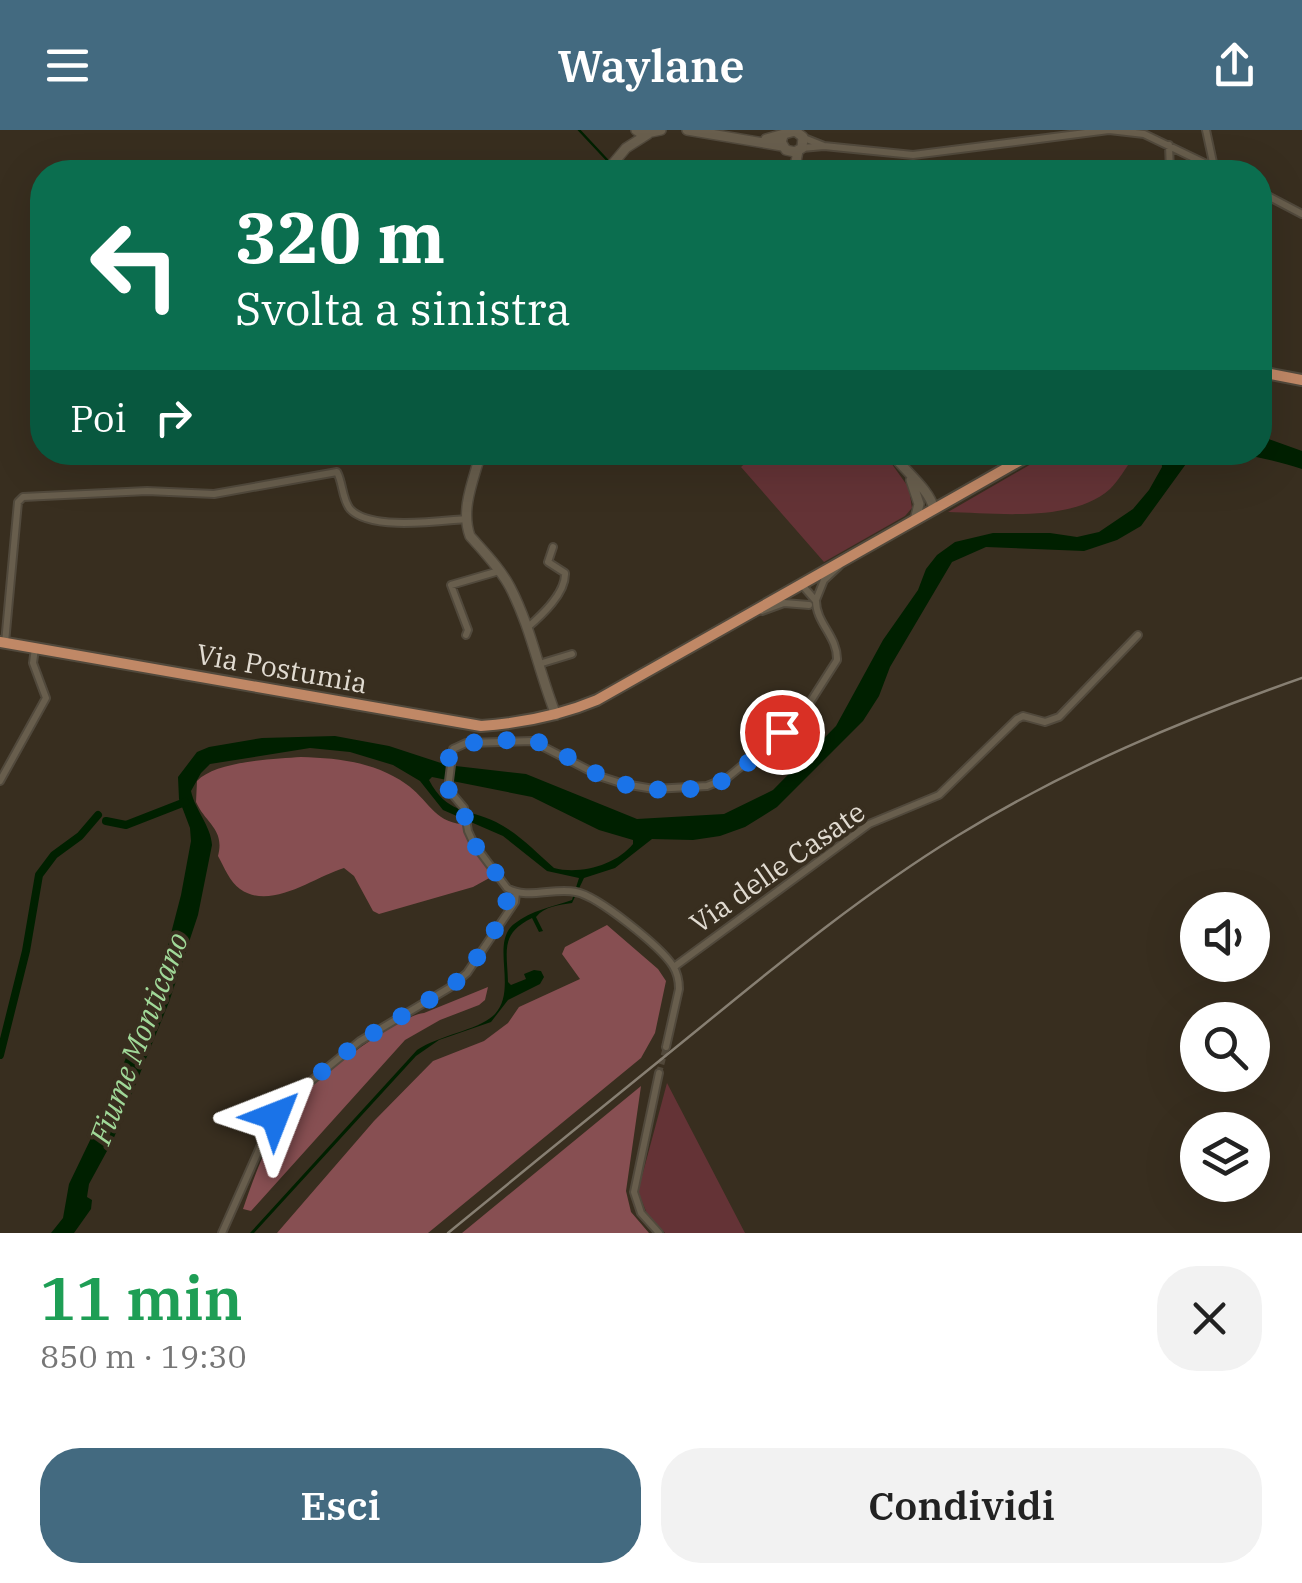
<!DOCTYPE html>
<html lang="it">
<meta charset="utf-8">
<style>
:root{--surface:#fff;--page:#f2f2f2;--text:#222;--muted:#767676;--accent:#436a80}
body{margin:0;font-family:"IBM Plex Serif",serif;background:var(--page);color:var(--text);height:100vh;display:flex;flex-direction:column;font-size:38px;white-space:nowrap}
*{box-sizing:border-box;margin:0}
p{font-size:32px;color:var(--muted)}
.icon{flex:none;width:55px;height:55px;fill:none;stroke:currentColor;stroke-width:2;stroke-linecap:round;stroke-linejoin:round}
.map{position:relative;height:1103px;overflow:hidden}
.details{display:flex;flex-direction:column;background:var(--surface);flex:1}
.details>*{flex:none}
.banner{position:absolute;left:30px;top:30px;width:1242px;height:305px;border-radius:40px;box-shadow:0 10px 40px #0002;background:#0b6e4f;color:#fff;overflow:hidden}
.fabs{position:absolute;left:1180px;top:762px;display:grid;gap:20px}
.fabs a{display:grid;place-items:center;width:90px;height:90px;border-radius:50%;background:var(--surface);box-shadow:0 10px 40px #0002;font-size:50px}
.pin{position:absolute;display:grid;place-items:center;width:85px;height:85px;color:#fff;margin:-42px;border:5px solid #fff;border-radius:50%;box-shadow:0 2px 10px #0007}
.me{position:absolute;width:110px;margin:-55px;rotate:45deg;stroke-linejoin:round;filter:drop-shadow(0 0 8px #0008)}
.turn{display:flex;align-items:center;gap:35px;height:210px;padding:0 40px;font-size:45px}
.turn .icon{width:130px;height:130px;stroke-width:2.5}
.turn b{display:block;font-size:70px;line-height:85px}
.then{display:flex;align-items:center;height:95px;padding:0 40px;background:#0003;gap:20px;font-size:38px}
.round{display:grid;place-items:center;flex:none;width:105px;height:105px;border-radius:40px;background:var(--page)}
.summary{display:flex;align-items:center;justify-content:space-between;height:170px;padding:0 40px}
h1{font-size:60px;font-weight:600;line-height:75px;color:#1e9e55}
.primary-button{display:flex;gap:20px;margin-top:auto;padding:20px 40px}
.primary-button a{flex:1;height:115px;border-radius:40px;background:var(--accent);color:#fff;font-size:40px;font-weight:600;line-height:115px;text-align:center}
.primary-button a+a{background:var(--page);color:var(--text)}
header{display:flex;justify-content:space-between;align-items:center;height:130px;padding:0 40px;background:var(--accent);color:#fff;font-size:45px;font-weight:600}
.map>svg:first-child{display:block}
.green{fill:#643336}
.forest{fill:#874f52}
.water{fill:#002000;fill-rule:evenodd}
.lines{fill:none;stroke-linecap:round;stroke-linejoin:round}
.stream{stroke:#002000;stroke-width:2.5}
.canal{stroke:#002000;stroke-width:8}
.street-tunnel{stroke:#51483a;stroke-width:6;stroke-dasharray:6 3;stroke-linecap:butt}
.street-casing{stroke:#51493c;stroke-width:10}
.secondary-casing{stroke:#51493c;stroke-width:12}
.primary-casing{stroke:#51493c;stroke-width:14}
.street{stroke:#685e4d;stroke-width:6}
.secondary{stroke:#685e4d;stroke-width:9}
.primary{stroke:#c08866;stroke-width:10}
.rail{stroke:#877f72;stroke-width:2.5}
.route{stroke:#1a73e8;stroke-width:18;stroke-dasharray:0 32.4}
.labels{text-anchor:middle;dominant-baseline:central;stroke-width:8;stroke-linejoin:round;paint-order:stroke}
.street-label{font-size:28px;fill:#e1dbd1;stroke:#382e1f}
.water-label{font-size:30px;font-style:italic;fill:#a0d898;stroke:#382e1f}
</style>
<header><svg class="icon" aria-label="menu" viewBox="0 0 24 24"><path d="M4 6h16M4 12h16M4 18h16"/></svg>Waylane<svg class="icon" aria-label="share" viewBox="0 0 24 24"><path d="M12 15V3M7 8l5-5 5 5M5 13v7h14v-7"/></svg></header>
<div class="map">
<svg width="1302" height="1103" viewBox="0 0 1302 1103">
<rect width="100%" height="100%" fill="#382e1f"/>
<path class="green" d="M1052,322L1104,323L1113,331L1133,327C1126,338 1119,350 1110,359C1072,393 996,383 948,382Z
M756,323H884L909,358L912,378L905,386L824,432L741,337Z
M667,953L745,1103H665L647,1084L638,1061Z"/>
<path class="forest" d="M301,627C338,628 375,632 406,654C427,668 434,692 462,694L470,714L493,746L473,757L379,784L373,781L354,746L344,738C314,747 271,781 240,759C230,752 224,737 218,726C225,699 206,694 196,672L197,651C216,631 273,629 301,627Z
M607,795L658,839L666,851L655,903L641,928L428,1103H277L374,991L433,931L484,911L508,893L519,877L580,849L562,824L565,817Z
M488,857L485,870L479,875L440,890L405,910L251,1081L243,1079C254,1047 268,1008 288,981C305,956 396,886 424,883Z
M641,956L626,1061L631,1082L649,1103H462Z"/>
<path class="water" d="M1260,306L1302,321V339C1273,330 1219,315 1191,327L1141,396L1117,410L1084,421L986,417L952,432L890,537L879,566L863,591L777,677L745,697L720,706L693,710L652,709L615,738L584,748L572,773C559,775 545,776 536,787L543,801L539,802L532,788C500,804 507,820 508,852L511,855L526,849L524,844L534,840L541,841L544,847L540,854L508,870L491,892L439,910L416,926L254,1103H250L417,920C439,905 480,900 495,884C518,859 490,813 514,794C532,780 552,777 572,770L579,748L547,741L503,706L443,680L420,651L393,635L350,622L310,618L210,634L201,643L191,661C195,680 211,696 212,715L198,785L169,872L113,1010L89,1054L87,1067L92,1070L91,1079L74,1103H51L63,1088L69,1054L107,975L162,838L181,765L191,711L190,698L179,669L178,647L197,622L209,617L262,608L335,606L389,616L447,635L526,644L637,689L724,684L773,660L836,596L883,510L918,460L926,439L937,425L955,412L993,403H1050L1077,407L1099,402L1133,379L1149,360L1162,337L1161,323L1260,322ZM432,647L532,667L599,700L633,710V714C616,735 580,745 554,738C536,722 518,703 496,692C466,678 447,684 429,650Z"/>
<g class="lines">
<path class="stream" d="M579,0L609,32
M616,38L620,42"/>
<path class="canal" d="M106,691L126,695L185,672
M0,925L26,821L39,745L54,725L80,706L98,685"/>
<path class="street-tunnel" d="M659,943L666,917"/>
<defs>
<path id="street" d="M1206,0L1214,37
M1169,15L1170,42
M824,16L913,25L1109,0L1144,4L1223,42
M802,18L824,16L804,8
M1260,62L1302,84
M816,470L824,450L839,436
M762,481L784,473L809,475
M527,498C542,485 566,463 565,443L548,432L553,417
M466,505L468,500L451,455L499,441
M5,513L18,372L23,367L147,361L214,364L337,342C343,353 342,369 350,379C370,401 439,391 466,389
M539,534L572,524
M0,651L46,568L33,533L35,518
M507,758L474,714L468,701L464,678L448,659L453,619L466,613L532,611L602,647L624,654L654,659L707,656L727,648L800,588L837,530C838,507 816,493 816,471L802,455
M507,758C527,770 554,757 576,762C598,766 661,817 673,836C678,844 679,850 679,859L666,917
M674,837L869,694L939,665L1017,589L1023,586L1045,592L1059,587L1138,505
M222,1103L269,997L289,969L360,911L449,858L467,843L515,772L516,763
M659,1103L641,1083L634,1062L659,943"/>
<path id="secondary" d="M636,0L642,4L661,0
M687,0L782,16
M766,9L795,1L803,7L802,18L795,22L786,20L781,12L783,6
M606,42L626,18L648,4
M794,42L798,21
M481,322C474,349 460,379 470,406C484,422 500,438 510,457C531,497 539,543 556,585
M891,322C904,341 929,358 934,379
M911,350L919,374L915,390"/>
<path id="primary" d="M1260,242L1302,250
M0,512L481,596C522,593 559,586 597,570L1035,322"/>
</defs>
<use href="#street" class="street-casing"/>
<use href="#secondary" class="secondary-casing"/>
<use href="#primary" class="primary-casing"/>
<use href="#street" class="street"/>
<use href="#secondary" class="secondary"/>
<use href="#primary" class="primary"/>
<path class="rail" d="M448,1103C532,1034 617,965 701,897C784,829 866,762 957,706C1066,639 1182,590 1302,548"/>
</g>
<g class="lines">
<path class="route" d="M275,986L304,956L360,911L449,858L467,843L506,783L507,758L474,714L468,701L462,674L448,659C446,650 447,630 451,621C458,609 528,608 541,613C570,625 592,646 623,654C649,661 682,662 708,656C736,650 760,620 782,602"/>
</g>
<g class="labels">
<g class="street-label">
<text transform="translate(282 538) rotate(10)">Via Postumia</text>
<text transform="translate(777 737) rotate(-35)">Via delle Casate</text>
</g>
<g class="water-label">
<text transform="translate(138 908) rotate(-69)">Fiume Monticano</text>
</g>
</g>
</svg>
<div class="fabs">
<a><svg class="icon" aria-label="sound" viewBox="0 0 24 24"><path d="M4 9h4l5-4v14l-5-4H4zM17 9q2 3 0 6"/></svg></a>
<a><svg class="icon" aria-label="search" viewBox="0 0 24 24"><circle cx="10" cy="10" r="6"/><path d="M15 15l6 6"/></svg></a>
<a><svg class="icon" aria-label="layers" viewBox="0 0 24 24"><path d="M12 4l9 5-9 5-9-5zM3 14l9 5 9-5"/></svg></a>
</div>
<div class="pin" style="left:782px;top:602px;background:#d93025"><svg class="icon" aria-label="arrive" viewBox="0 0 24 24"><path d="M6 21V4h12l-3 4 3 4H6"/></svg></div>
<svg class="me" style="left:275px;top:986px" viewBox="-20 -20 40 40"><path d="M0-17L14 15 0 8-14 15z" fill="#1a73e8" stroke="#fff" stroke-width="4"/></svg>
<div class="banner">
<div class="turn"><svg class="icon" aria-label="left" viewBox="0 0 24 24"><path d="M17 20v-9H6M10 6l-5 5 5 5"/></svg><div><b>320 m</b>Svolta a sinistra</div></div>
<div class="then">Poi<svg class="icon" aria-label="right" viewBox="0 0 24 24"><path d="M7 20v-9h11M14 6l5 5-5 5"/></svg></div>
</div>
</div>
<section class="details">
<div class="summary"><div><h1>11 min</h1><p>850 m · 19:30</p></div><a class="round"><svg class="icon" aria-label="close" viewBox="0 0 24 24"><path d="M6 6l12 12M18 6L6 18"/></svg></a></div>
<div class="primary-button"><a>Esci</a><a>Condividi</a></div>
</section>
